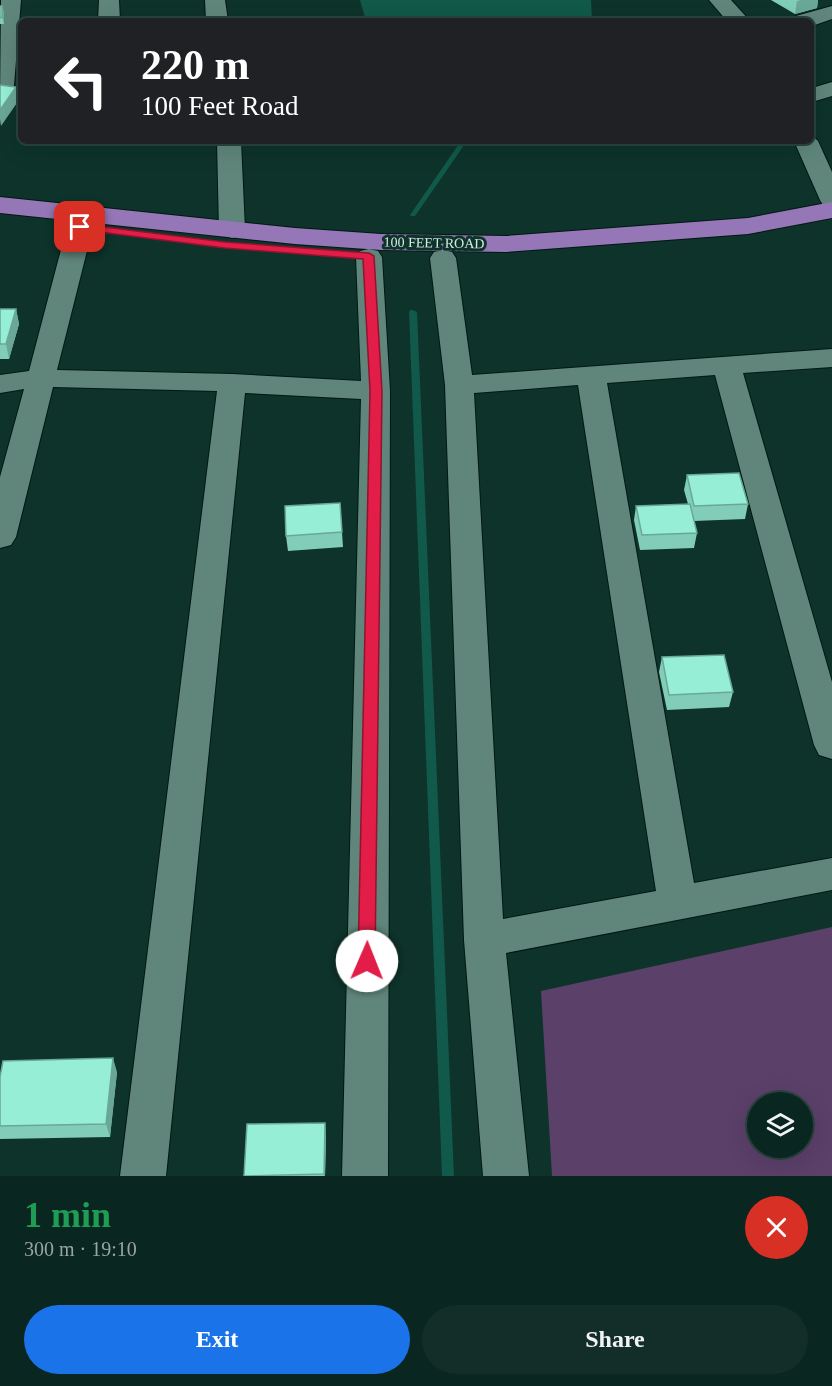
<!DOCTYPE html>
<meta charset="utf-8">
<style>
:root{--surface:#0a2620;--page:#132e29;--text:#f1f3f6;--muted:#99a5a5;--line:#2a433e;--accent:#1a73e8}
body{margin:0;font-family:Georgia,serif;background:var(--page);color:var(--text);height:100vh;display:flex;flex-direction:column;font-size:22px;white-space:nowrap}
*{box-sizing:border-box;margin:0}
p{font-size:20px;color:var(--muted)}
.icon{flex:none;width:33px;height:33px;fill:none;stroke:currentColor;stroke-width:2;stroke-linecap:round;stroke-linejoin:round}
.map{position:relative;height:1176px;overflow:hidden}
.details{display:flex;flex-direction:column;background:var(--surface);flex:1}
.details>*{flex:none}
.guide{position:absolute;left:18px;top:18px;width:796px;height:126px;border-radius:9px;box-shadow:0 6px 24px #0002,0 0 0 2px var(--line);background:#202124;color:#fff;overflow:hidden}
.fabs{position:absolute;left:747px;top:1092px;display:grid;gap:12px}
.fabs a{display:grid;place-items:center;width:66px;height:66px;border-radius:50%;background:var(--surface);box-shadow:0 6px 24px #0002,0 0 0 2px var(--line);font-size:30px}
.pin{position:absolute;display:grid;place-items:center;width:51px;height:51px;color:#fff;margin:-26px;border-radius:12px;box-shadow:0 3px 9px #0006}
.me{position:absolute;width:66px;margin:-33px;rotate:1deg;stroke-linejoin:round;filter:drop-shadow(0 0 4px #0008)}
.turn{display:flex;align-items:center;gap:21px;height:126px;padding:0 24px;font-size:27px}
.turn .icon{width:78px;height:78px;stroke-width:2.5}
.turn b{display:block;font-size:42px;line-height:51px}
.round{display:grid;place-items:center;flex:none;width:63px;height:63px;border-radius:32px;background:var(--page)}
.headline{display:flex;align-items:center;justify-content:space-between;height:102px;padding:0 24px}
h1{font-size:36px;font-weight:700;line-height:45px;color:#1e9e55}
.action{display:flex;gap:12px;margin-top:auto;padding:12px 24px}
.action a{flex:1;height:69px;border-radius:36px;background:var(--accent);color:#fff;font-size:24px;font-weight:700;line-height:69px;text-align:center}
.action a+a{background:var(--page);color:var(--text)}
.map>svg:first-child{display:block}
.green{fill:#5b406a;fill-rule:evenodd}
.water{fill:#11594a}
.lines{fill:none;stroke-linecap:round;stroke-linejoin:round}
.stream{fill:#11594a;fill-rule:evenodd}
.minor-casing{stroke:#001913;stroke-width:2}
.major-casing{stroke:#001913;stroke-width:2}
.minor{fill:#60867b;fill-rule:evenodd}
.major{fill:#9577b8;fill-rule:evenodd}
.wall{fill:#82cdb8}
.shaded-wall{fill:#6aa796}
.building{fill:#97eed6;stroke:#6aa796;stroke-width:1.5}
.route{fill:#e11d48;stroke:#92132f;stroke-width:1.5}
.labels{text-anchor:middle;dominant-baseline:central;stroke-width:6;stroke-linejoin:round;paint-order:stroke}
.far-street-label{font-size:14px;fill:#d6eae4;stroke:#0d332a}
</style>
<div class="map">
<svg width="832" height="1176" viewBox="0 0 832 1176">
<rect width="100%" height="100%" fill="#0d332a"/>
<path class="green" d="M832,927V1176H552L541,991ZM758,1102H802V1148H758Z"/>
<path class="water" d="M360,0H591L592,21H366Z"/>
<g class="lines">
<path class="stream" d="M461,141H467L415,216H411L410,215Z
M410,310H413L417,312L454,1176H442L409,312Z"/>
<defs>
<path id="minor" d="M1,0H21L13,97L10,102L0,103Z
M99,0H119L120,21H98Z
M205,0H225L228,21H206Z
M709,0H731L750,21H727Z
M832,6V19L812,26V21H793L796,16Z
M832,82V96L812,102V88Z
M812,135L818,141L832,172V207L823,205L820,200L794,141H812Z
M217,141H241L245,230L241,235L232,238L223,235L219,230Z
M80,219L89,222L93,227L57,370L232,374L361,381L356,257L360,251L369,249L378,251L382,257L390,391L388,1176H342L361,399L245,393L166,1176H120L217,391L53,387L16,537L11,545L0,548V477L24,389L0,393V375L29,371L67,227L71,222Z
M443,250L452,252L456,258L472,375L832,349V367L743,373L832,682V759L819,755L814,745L715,375L607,383L694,883L832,858V890L506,953L529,1176H483L464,940L445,385L430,258L434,252ZM578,385L656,891L503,919L474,393Z"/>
<path id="major" d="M0,197L295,228L381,234L506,236L748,218L832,202V218L748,234L506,252L381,250L295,244L0,213Z"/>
</defs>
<use href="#minor" class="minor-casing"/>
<use href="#major" class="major-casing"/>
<use href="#minor" class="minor"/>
<use href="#major" class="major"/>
</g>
<path class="wall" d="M771,0H818L817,8L795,14Z
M0,6H2L4,13V24H0Z
M0,309H16L19,324L9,359H0Z
M687,475L748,504L745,519L694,521L697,533L694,548L640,550L634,520L636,506L688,504L684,490Z
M340,503L343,547L288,551L286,536Z
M662,657L733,692L729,707L667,710L659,672Z
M117,1072L110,1137L0,1139V1077Z
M325,1123L326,1136L325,1176H244Z"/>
<path class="shaded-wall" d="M801,0H818L817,8L795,14L797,1Z
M2,6L4,13V24L2,17Z
M16,87L19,100L1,126L0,119V110Z
M16,309L19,324L9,359L6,344Z
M113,1058L117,1072L110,1137L106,1124Z
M325,1123L326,1136L325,1176H324Z"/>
<path class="building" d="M0,6H2V17L0,18Z
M0,85L16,87L0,110Z
M0,309H16L6,344H0Z
M739,473L748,504L694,506L687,475Z
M340,503L342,532L286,536L285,506Z
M690,504L697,533L642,535L636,506Z
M724,655L733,692L669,695L662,657Z
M113,1058L106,1124L0,1126V1077L3,1061Z
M325,1123L324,1174L244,1176L247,1124Z"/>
<path class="route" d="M80,224L225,242L369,253L374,256L382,391L375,961L373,966L367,969L361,966L358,961L370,391L363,259L225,248L76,229V225Z"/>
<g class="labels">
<g class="far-street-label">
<text transform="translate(434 243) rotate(1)">100 FEET ROAD</text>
</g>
</g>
</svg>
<div class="fabs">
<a><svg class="icon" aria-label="layers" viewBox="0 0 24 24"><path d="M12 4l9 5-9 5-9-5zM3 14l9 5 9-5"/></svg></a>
</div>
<div class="pin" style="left:80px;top:227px;background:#d93025"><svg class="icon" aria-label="arrive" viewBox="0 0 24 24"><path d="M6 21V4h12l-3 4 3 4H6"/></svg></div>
<svg class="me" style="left:367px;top:961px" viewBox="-20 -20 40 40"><circle r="19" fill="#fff"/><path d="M0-13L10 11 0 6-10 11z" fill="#e11d48"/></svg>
<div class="guide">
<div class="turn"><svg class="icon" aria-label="left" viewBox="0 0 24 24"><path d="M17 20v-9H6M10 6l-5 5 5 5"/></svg><div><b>220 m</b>100 Feet Road</div></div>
</div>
</div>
<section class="details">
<div class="headline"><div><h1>1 min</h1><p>300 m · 19:10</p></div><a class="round" style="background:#d93025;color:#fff"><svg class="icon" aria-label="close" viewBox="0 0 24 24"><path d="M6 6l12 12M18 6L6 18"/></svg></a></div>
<div class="action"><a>Exit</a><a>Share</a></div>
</section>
